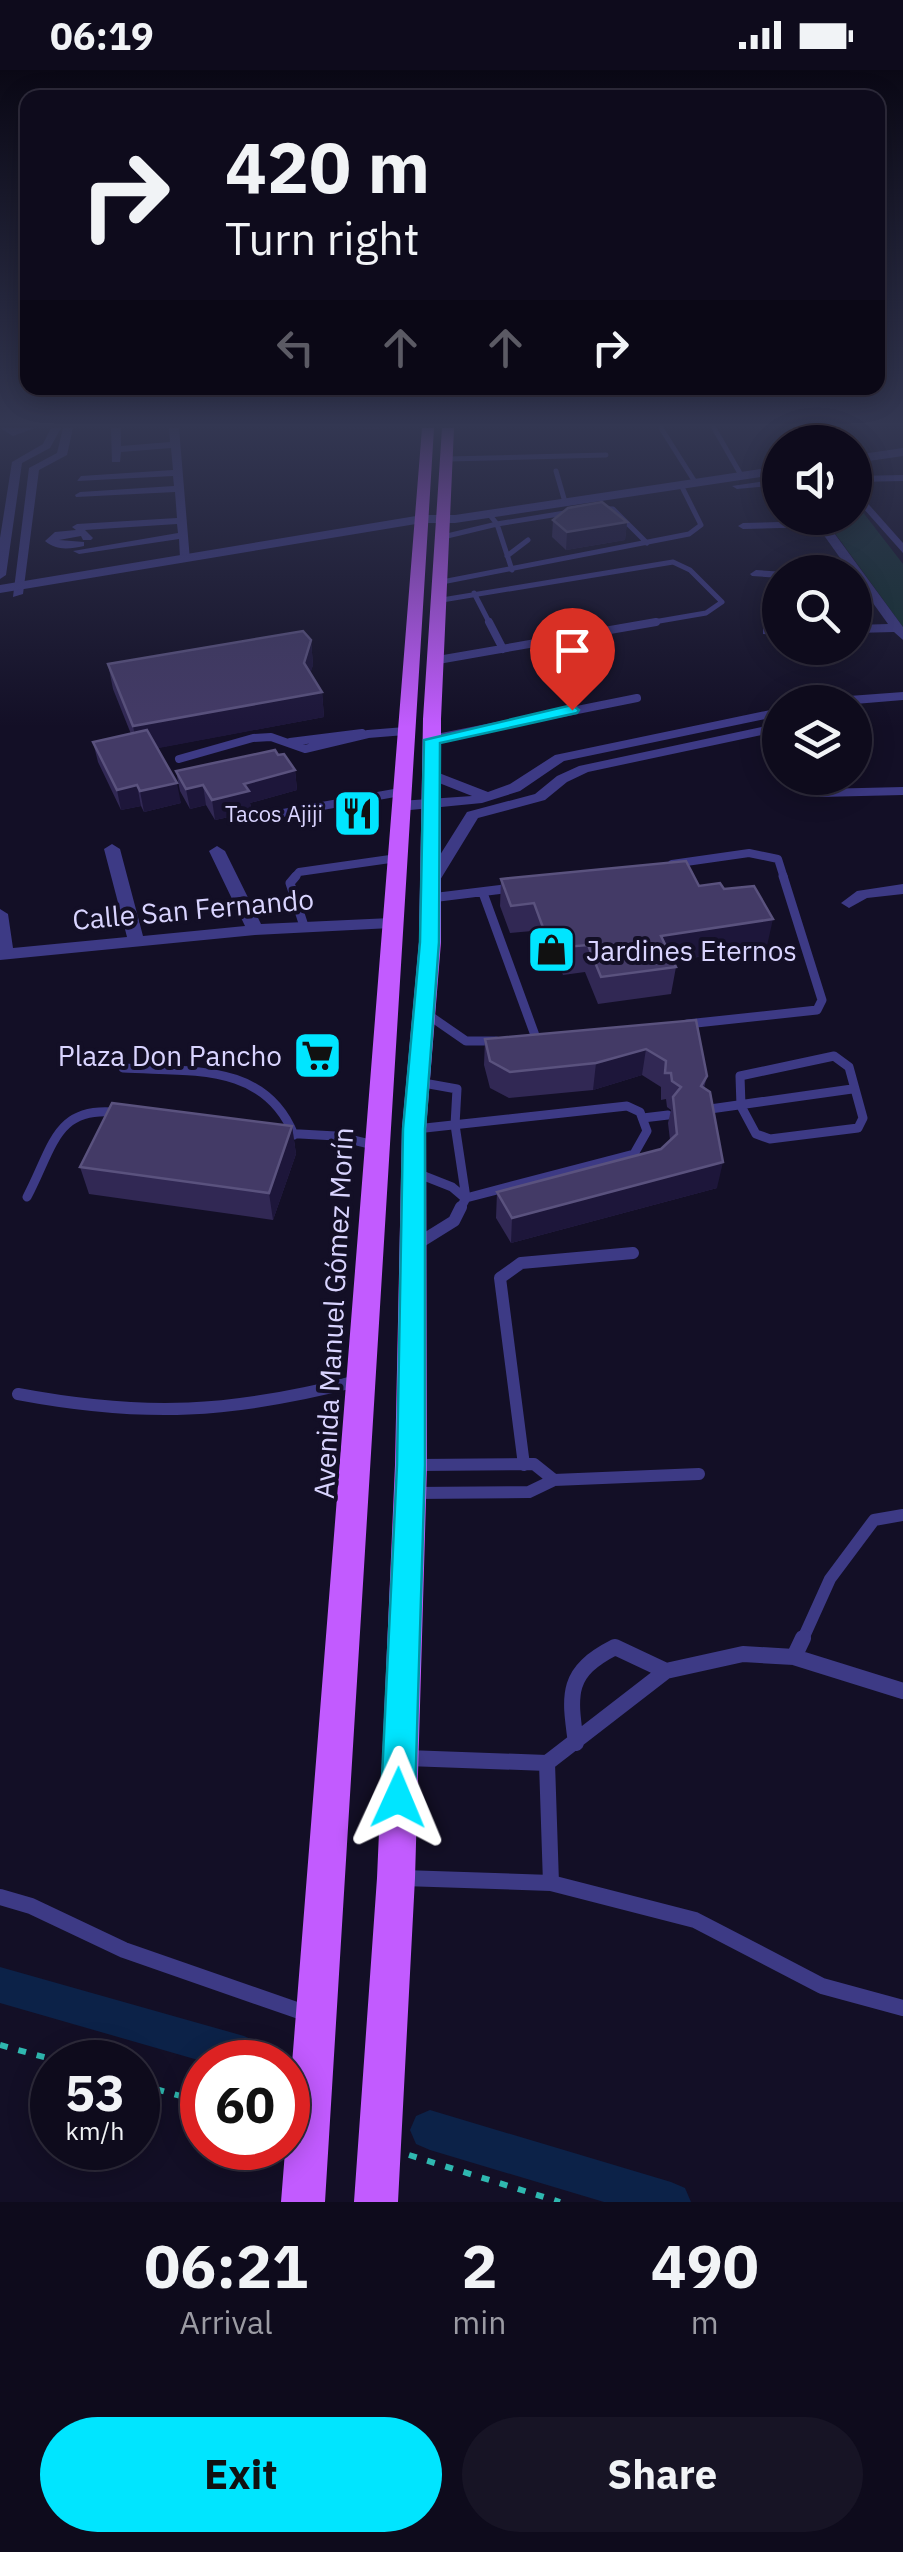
<!DOCTYPE html>
<meta charset="utf-8">
<style>
:root{--surface:#0e0b1c;--page:#171425;--text:#f1f3f6;--muted:#9b9ba3;--line:#2e2b3b;--accent:#00e5ff}
body{margin:0;font-family:"IBM Plex Sans",sans-serif;background:var(--page);color:var(--text);height:100vh;display:flex;flex-direction:column;font-size:38px;white-space:nowrap}
*{box-sizing:border-box;margin:0}
p{font-size:32px;color:var(--muted)}
.icon{flex:none;width:55px;height:55px;fill:none;stroke:currentColor;stroke-width:2;stroke-linecap:round;stroke-linejoin:round}
.map{position:relative;height:2132px;overflow:hidden}
.sheet{display:flex;flex-direction:column;background:var(--surface);flex:1}
.sheet>*{flex:none}
.guide{position:absolute;left:20px;top:20px;width:865px;height:305px;border-radius:20px;box-shadow:0 5px 25px #0003,0 0 0 2px var(--line);background:#0e0b1c;color:var(--text);overflow:hidden}
.controls{position:absolute;left:762px;top:355px;display:grid;gap:20px}
.controls a{display:grid;place-items:center;width:110px;height:110px;border-radius:50%;background:var(--surface);box-shadow:0 5px 25px #0003,0 0 0 2px var(--line);font-size:50px}
.speed{position:absolute;left:30px;top:1970px;display:flex;gap:20px;font-size:50px;font-weight:700;text-align:center}
.speed>*{display:grid;place-content:center;width:130px;height:130px;border-radius:50%;background:var(--surface);box-shadow:0 5px 25px #0003,0 0 0 2px var(--line);line-height:1}
.speed small{font-size:25px;font-weight:400}
.speed .limit{border:15px solid #d22;background:#fff;color:#111}
.pin{position:absolute;display:grid;place-items:center;width:85px;height:85px;color:#fff;margin:-102px -42px;border-radius:50% 50% 50% 0;rotate:-45deg;box-shadow:0 0 10px #0007}
.pin .icon{rotate:45deg}
.me{position:absolute;width:110px;margin:-55px;rotate:1deg;stroke-linejoin:round;filter:drop-shadow(0 0 8px #0008)}
.turn{display:flex;align-items:center;gap:35px;height:210px;padding:0 40px;font-size:45px}
.turn .icon{width:130px;height:130px;stroke-width:2.5}
.turn b{display:block;font-size:70px;line-height:85px}
.lanes{display:flex;align-items:center;height:95px;padding:0 40px;background:#0003;justify-content:center;gap:50px;direction:ltr}
.lanes .off{opacity:.35}
.eta{display:flex;justify-content:space-evenly;align-items:center;height:170px;text-align:center}
.eta b{font-size:60px;font-weight:700;line-height:70px}
.primary-button{display:flex;gap:20px;margin-top:auto;padding:20px 40px}
.primary-button a{flex:1;height:115px;border-radius:60px;background:var(--accent);color:#111;font-size:40px;font-weight:700;line-height:115px;text-align:center}
.primary-button a+a{background:var(--page);color:var(--text)}
.status{display:flex;justify-content:space-between;align-items:center;height:70px;padding:0 50px;background:var(--surface);direction:ltr}
.status svg{height:28px;fill:currentColor}
.map>svg:first-child{display:block}
.green{fill:#12302f}
.lines{fill:none;stroke-linecap:round;stroke-linejoin:round}
.canal{fill:#0c2248;fill-rule:evenodd}
.path{stroke:#2fb8b0;stroke-width:6;stroke-dasharray:8 11;stroke-linecap:butt}
.service-far4{stroke:#3d3a85;stroke-width:5}
.service-far3{stroke:#3d3a85;stroke-width:8}
.service-far2{stroke:#3d3a85;stroke-width:9}
.service-far1{stroke:#3d3a85;stroke-width:12}
.service{stroke:#3d3a85;stroke-width:16}
.minor{fill:#3d3a85;fill-rule:evenodd}
.tertiary{fill:#3d3a85;fill-rule:evenodd}
.primary{fill:#c25bff;fill-rule:evenodd}
.wall{fill:#312854}
.shaded-wall{fill:#1d163a}
.building{fill:#433a66;stroke:#5a527e;stroke-width:2.5}
.route{fill:#00e5ff;stroke:#0095a6;stroke-width:2.5}
.labels{text-anchor:middle;dominant-baseline:central;stroke-width:8;stroke-linejoin:round;paint-order:stroke}
.far-poi-label{font-size:22px;fill:#d9d4ff;stroke:#130f26;text-anchor:end}
.street-label{font-size:28px;fill:#d9d4ff;stroke:#130f26}
.poi-label{font-size:28px;fill:#d9d4ff;stroke:#130f26;text-anchor:start}
</style>
<div class="status"><b>06:19</b><svg viewBox="0 0 49 12"><path d="M0 12V9h3v3zM5 12V6h3v6zM10 12V3h3v9zM15 12V0h3v12zM26 1h20v11H26zM47 4h2v5h-2z"/></svg></div>
<div class="map">
<svg width="903" height="2132" viewBox="0 0 903 2132">
<rect width="100%" height="100%" fill="#130f26"/>
<path class="green" d="M855,432L903,494V557L824,448H855Z"/>
<g class="lines">
<path class="canal" d="M0,1897L244,1966L257,1972L263,1985L260,1992H205L0,1933Z
M430,2040L671,2112L685,2118L691,2132H604L430,2080L416,2074L410,2060L416,2046Z"/>
<path class="path" d="M0,1975L62,1992
M138,2014L202,2032
M409,2085L560,2132"/>
<path class="service-far4" d="M661,358L695,412
M714,358L741,405
M448,389L606,385
M556,401L565,432
M598,438L613,439L647,473
M443,467L497,454L489,444
M507,486L528,470
M512,500L497,454L571,442
M442,512L689,464L701,455L681,415
M474,523L490,554
M442,530L673,492L690,500L722,532L706,543L642,554"/>
<path class="service-far3" d="M489,552L503,579
M438,590L656,552
M432,669L637,628
M290,672L362,663
M179,689L253,668L271,667L305,679L368,664L405,661
M261,747L400,722
M672,794L749,783L778,789L784,808
M294,808L299,802L397,788"/>
<path class="service-far2" d="M296,806L290,813L304,856
M483,823L536,968
M431,828L512,818
M427,944L466,971H496
M687,954L817,940L822,930L783,806
M834,986L849,997L863,1048L858,1058L770,1069L756,1064L741,1036L740,1006Z
M123,998C190,1002 265,992 294,1065
M418,1012L457,1019L455,1055L466,1128
M703,1040L852,1019
M643,1048L668,1045
M416,1059L627,1036L640,1042L647,1061L634,1084L466,1128L460,1139
M282,1063L336,1066L374,1075
M414,1102L452,1117L465,1128
M27,1127C54,1076 55,1034 121,1043"/>
<path class="service-far1" d="M417,1174L454,1151L461,1137
M18,1324C146,1348 232,1343 357,1311
M417,1395L534,1394L554,1410
M524,1395L500,1208L521,1193L633,1183
M413,1423L529,1422L554,1410L699,1404
M802,1571L830,1509L874,1450L903,1445"/>
<path class="service" d="M794,1587L803,1568
M576,1673C569,1623 566,1602 615,1577L666,1601
M407,1688L547,1693L666,1601L743,1584L794,1587L903,1621
M547,1693L551,1813
M403,1808L551,1813L695,1850L822,1916L903,1938
M0,1827L31,1836L124,1880L308,1944"/>
<path class="minor" d="M0,358H35L13,366Z
M51,358H61L50,378L22,393L6,505L0,509V468L12,392L43,374Z
M63,358H73L67,385L39,400L23,524L13,527L29,398L57,383Z
M111,358H121V376L170,372L169,358H179L190,490L180,488L179,469L79,484L73,481L178,463L177,454L85,460L93,468L91,470H83L81,466L59,470L84,472V476C69,479 57,481 45,471L55,462L76,460L72,457L77,454L177,448L175,422L76,427L75,425L80,422L174,416L173,406L77,411L81,406L173,400L171,378L121,382L120,392H112Z
M903,405V411L855,412V406Z
M780,409V415L737,419L732,416Z
M855,419L903,473V483L855,429Z
M812,448H822L826,452L903,557V570L894,562L855,563V555L888,554L855,508V502H820L825,499H848L818,457L743,459L738,456L743,453L814,451Z
M756,500L785,502H780V508L752,506L750,504Z
M767,557H780V565L763,564V558Z
M903,622V630L855,634L815,632L822,628Z
M780,638V646L564,691L520,721L482,733L400,741L392,736L400,731L472,726L429,709V703H439L488,722L510,714L555,685Z
M780,653V661L588,702L567,712L545,730L478,748L437,815L431,817L423,812L467,742L535,724L557,706L579,696Z
M903,717V725L820,727L813,723L820,719Z
M112,774L120,779L143,866L245,856L209,781L217,776L225,781L261,854L391,848L399,853L391,858L255,865L0,890V839L8,844L13,878L127,867L104,779Z
M903,814V824L867,828L849,838L841,833L857,821Z"/>
<path class="tertiary" d="M903,378V386L855,393V385Z
M780,396V404L455,453H422L0,523V515L422,445H455Z"/>
<path class="primary" d="M422,358H434L325,2132H281Z
M442,358H454L441,649V872L426,1059L427,1395L415,1808L398,2132H354L377,1808L395,1395L402,1059L419,872L423,649Z"/>
</g>
<path class="wall" d="M283,358H379V359Z
M553,450L627,452L625,470L566,480L552,467Z
M311,570L313,595L310,603L322,622L324,647L157,678L181,733L144,742L141,736L121,740L98,692L93,672L131,664L113,619L108,594Z
M278,685L295,700L297,720L250,733L252,742L215,750L206,735L190,739L180,721L176,701Z
M501,809L699,816L767,876L673,891L676,897L671,924L598,934L585,902L563,905L557,889L543,890L532,861L510,863L500,836Z
M696,950L707,1006L704,1018L717,1118L511,1173L496,1148L497,1122L661,1079L670,1070L668,1053L671,1040L667,1037L666,1029L661,1030V1017L642,1005L593,1020L509,1028L490,1018L484,995L485,969Z
M292,1056L296,1084L273,1150L89,1124L80,1097Z"/>
<path class="shaded-wall" d="M627,452L625,470L566,480L567,462Z
M311,570L313,595L306,618L304,593Z
M322,622L324,647L138,682L133,656Z
M295,700L297,720L250,733L252,742L215,750L212,730L244,714Z
M177,713L181,733L144,742L140,721Z
M137,715L141,736L121,740L117,720Z
M203,715L206,735L190,739L186,719Z
M773,849L767,876L657,893L661,866Z
M646,979L642,1005L593,1020L596,993Z
M292,1056L296,1084L273,1150L269,1123Z
M723,1092L717,1118L511,1173L512,1148Z"/>
<path class="building" d="M602,432L627,452L567,462L553,450L568,438Z
M303,561L311,570L304,593L322,622L133,656L108,594Z
M147,660L177,713L140,721L137,715L117,720L93,672Z
M275,680L278,685L284,684L295,700L244,714L249,721L212,730L203,715L186,719L176,701Z
M686,791L699,816L720,813L724,819L754,816L773,849L661,866L676,897L601,907L588,875L565,877L559,861L545,863L534,833L511,836L501,809Z
M696,950L707,1006L701,1016L710,1022L723,1092L512,1148L497,1122L661,1079L677,1064L673,1027L681,1017L672,1011L671,1003H665L666,991L646,979L596,993L510,1002L490,991L485,969Z
M112,1033L292,1056L269,1123L80,1097Z"/>
<linearGradient id="sky" x2="0" y2="1"><stop stop-color="#0a0815"/><stop offset="0.54" stop-color="#333752"/><stop offset="1" stop-color="#333752" stop-opacity="0"/></linearGradient>
<rect width="903" height="657" fill="url(#sky)"/>
<path class="route" d="M572,635L579,640L577,643L440,673L439,872L425,1059V1395L415,1728L410,1740L398,1745L386,1740L381,1728L397,1395L403,1059L420,872L424,670Z"/>
<defs>
<symbol id="restaurant-square" viewBox="-11 -11 22 22"><rect x="-9" y="-9" width="18" height="18" rx="4" fill="#00e5ff" stroke="#130f26"/><path d="M-5-6h1v4h1v-4h1v4h1v-4h1v5L-1.5 .5V6h-2V.5L-5-1ZM5-6V6H3V1.5H1.5Q1.5-4 5-6Z" fill="#111"/></symbol>
<symbol id="shop-square" viewBox="-11 -11 22 22"><rect x="-9" y="-9" width="18" height="18" rx="4" fill="#00e5ff" stroke="#130f26"/><path d="M-5-2.5h2.3a2.7 3.5 0 0 1 5.4 0H5L5.5 6h-11ZM-1.5-2.5h3a1.5 2.3 0 0 0-3 0Z" fill="#111"/></symbol>
<symbol id="supermarket-square" viewBox="-11 -11 22 22"><rect x="-9" y="-9" width="18" height="18" rx="4" fill="#00e5ff" stroke="#130f26"/><path d="M-6-5.5h2.5l.6 2H6L4.5 2H-2.5L-4.4-4H-6ZM-1.5 3.2a1.3 1.3 0 1 0 .1 0ZM3 3.2a1.3 1.3 0 1 0 .1 0Z" fill="#111"/></symbol>
</defs>
<g fill-rule="evenodd">
<use href="#restaurant-square" x="330" y="716" width="55" height="55"/>
<use href="#shop-square" x="524" y="852" width="55" height="55"/>
<use href="#supermarket-square" x="290" y="958" width="55" height="55"/>
</g>
<g class="labels">
<g class="far-poi-label">
<text x="323" y="743">Tacos Ajiji</text>
</g>
<g class="street-label">
<text transform="translate(193 839) rotate(-5)">Calle San Fernando</text>
<text transform="translate(333 1243) rotate(-87)">Avenida Manuel Gómez Morín</text>
</g>
<g class="poi-label">
<text x="586" y="880">Jardines Eternos</text>
<text x="282" y="985" text-anchor="end">Plaza Don Pancho</text>
</g>
</g>
</svg>
<div class="controls">
<a><svg class="icon" aria-label="sound" viewBox="0 0 24 24"><path d="M4 9h4l5-4v14l-5-4H4zM17 9q2 3 0 6"/></svg></a>
<a><svg class="icon" aria-label="search" viewBox="0 0 24 24"><circle cx="10" cy="10" r="6"/><path d="M15 15l6 6"/></svg></a>
<a><svg class="icon" aria-label="layers" viewBox="0 0 24 24"><path d="M12 4l9 5-9 5-9-5zM3 14l9 5 9-5"/></svg></a>
</div>
<div class="speed"><div>53<small>km/h</small></div><div class="limit">60</div></div>
<div class="pin" style="left:572px;top:640px;background:#d93025"><svg class="icon" aria-label="arrive" viewBox="0 0 24 24"><path d="M6 21V4h12l-3 4 3 4H6"/></svg></div>
<svg class="me" style="left:398px;top:1728px" viewBox="-20 -20 40 40"><path d="M0-17L14 15 0 8-14 15z" fill="#00e5ff" stroke="#fff" stroke-width="4"/></svg>
<div class="guide">
<div class="turn"><svg class="icon" aria-label="right" viewBox="0 0 24 24"><path d="M7 20v-9h11M14 6l5 5-5 5"/></svg><div><b>420 m</b>Turn right</div></div>
<div class="lanes"><svg class="icon off" aria-label="left" viewBox="0 0 24 24"><path d="M17 20v-9H6M10 6l-5 5 5 5"/></svg><svg class="icon off" aria-label="ahead" viewBox="0 0 24 24"><path d="M12 20V5M6 11l6-6 6 6"/></svg><svg class="icon off" aria-label="ahead" viewBox="0 0 24 24"><path d="M12 20V5M6 11l6-6 6 6"/></svg><svg class="icon" aria-label="right" viewBox="0 0 24 24"><path d="M7 20v-9h11M14 6l5 5-5 5"/></svg></div>
</div>
</div>
<section class="sheet">
<div class="eta">
<div><b>06:21</b><p>Arrival</p></div>
<div><b>2</b><p>min</p></div>
<div><b>490</b><p>m</p></div>
</div>
<div class="primary-button"><a>Exit</a><a>Share</a></div>
</section>
